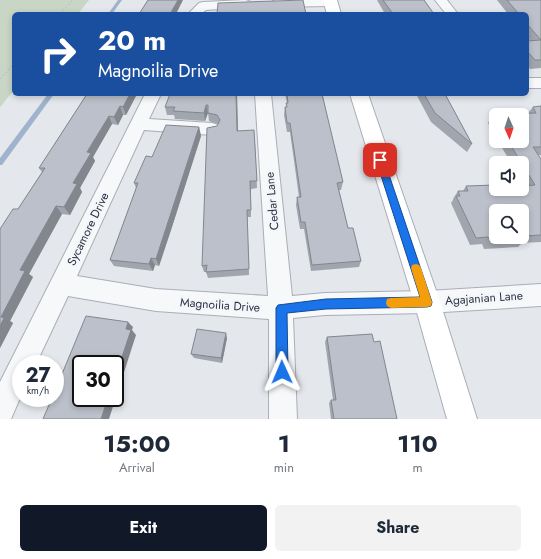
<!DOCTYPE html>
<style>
:root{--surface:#fff;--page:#f2f2f3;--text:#1f2937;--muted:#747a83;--accent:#111827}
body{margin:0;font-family:Jost,sans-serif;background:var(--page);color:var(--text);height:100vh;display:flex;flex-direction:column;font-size:15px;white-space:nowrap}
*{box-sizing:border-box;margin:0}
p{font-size:13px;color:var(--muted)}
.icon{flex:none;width:22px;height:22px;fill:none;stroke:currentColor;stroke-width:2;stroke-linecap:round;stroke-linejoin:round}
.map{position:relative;height:419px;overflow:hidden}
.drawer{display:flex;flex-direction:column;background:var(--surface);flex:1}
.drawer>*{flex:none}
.hud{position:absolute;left:12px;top:12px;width:517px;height:84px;border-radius:6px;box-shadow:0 2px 6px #0003;background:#1a4fa0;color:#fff;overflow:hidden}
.needle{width:26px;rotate:177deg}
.tools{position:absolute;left:489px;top:108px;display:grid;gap:8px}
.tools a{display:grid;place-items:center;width:40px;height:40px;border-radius:6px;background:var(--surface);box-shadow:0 2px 6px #0003;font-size:20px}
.speed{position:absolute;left:12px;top:355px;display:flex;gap:8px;font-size:20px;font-weight:700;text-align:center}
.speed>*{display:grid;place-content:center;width:52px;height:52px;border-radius:50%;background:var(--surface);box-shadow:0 2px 6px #0003;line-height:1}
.speed small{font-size:10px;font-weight:400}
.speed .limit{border:2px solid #111;border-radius:6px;background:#fff;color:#111}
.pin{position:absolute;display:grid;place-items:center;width:34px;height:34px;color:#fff;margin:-17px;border-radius:8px;box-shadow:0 2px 6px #0006}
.me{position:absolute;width:44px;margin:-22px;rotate:359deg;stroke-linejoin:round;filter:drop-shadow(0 0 3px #0008)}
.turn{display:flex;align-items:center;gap:14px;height:84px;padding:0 20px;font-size:18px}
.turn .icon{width:52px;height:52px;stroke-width:2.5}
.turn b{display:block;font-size:28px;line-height:34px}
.eta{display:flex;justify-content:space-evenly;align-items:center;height:68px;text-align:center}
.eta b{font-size:24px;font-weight:700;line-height:28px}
.cta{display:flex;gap:8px;margin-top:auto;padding:8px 20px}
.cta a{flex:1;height:46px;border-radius:6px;background:var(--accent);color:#fff;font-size:16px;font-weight:700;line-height:46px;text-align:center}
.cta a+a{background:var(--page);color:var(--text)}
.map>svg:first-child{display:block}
.green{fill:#c9d6c5}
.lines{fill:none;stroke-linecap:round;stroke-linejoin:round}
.stream{fill:#9fb4cc;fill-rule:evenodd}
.street-casing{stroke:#a9aeb7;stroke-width:2}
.secondary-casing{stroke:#a9aeb7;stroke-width:2}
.path{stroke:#c2c5cb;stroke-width:1.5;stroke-dasharray:2 2;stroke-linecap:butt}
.street{fill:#f7f8fa;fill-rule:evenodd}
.secondary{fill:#fff;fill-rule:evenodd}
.wall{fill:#a1a5ae}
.shaded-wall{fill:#83868d}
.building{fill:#bbc0ca;stroke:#83868d;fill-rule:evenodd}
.route{fill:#1a73e8;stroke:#114b97}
.slow{fill:#f59e0b}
.labels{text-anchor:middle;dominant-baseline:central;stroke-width:4;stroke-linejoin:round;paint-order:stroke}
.street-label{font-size:12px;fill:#2b3445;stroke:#f4f6f9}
</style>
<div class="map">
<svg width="541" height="419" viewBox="0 0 541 419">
<rect width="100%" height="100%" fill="#e4e7ec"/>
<path class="green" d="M0,0H89L78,14H14V90L0,107Z"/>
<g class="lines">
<path class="stream" d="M118,0H122L112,14H108Z
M48,94H54L2,165H0V158Z"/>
<defs>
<path id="street" d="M245,0L249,1L251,4L249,7L206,10L201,14H188L199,3L203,2Z
M277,0H336L337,2L335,5L331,6L273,7L271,4L273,1Z
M435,0H447L458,14H446Z
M527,78H541V88H527Z
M145,94H161L149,119L212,123L218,125L220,129L218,133L212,135L144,130L77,276L156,289L268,296L255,94H271L292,296L325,293L427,291L541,284V306L427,313L325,315L293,318L297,419H269V319L156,311L68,296L36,364H21V396L11,419H0V382Z"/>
<path id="secondary" d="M323,0H337L341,14H327Z
M350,94H368L440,302L477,419H447L414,302Z"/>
</defs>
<use href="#street" class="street-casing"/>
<use href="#secondary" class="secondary-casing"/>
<path class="path" d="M60,14L73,0
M0,79L14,64"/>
<use href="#street" class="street"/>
<use href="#secondary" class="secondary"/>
</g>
<path class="wall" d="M377,0H424L434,14H385Z
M497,0H541V68L530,69L527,65V41H530L527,37V14H508Z
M87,94H137L126,115H123L118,125L112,124L93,157L95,161L80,188L82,192L70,215L62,214L29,274L33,277L10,321L13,323L0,348V229L18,209L42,172L39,168Z
M237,94L238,131L255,142L257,188L251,189V217H247L249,275L208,278L206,272H204L202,266L217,126L218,124L209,121L208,113L205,121L175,119L174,115H167L165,107Z
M285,94H322L343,182L341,190H339L348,228L361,261L359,267L311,271L304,229H300L296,205L297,197H299L290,132H287L284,115L285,107H286L287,103Z
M416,94H445L472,144L467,152L431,122Z
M541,106V155H538L541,159V242L522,243L518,247L484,249L482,244L470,245L451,203L453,200V199L458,191H463L466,186L496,189L524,186L522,183V163H511L498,141H522L496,115V138L488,123L493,115L528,113L533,107Z
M199,127L201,136L171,230L159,266L155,265L153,271L114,266L110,260L136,188L134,183L152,157Z
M327,337L374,342L397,419H331L329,403L331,400H333L325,342Z
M227,338L222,363L194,358L191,354Z"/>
<path class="shaded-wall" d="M178,0H183L176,14H170Z
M130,94H137L126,115L123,107Z
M236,94H237L238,139L237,131Z
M206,105L208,113L205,121L204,113Z
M120,106L123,115L118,125L114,117Z
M109,116L112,124L93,157L95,161L80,188L82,192L70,215L64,207L73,183L87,152Z
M199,127L201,136L171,230L159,266L156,259Z
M250,181L251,189V217V210Z
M56,206L62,214L29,274L33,277L10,321L13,323L0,348V326L1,317L20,270Z
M247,210V217L249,275V269Z
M151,258L155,265L153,271L149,264Z
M128,322L133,327L132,330L136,335L109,419H101L108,398H115V378L126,329Z
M226,333L227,338L222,363L221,358Z"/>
<path class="building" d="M148,0H178L170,14H139Z
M303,0L306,14H217L218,3Z
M383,0H424L434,14H393Z
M507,0H541V60H535L527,51V41L541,40L527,24V14H519Z
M87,94H130L123,107L120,106L114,117L109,116L87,152L91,153L73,183L77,184L64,207L56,206L20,270L25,271L1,317L4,318L0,326V229L13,209H18L45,168H39Z
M170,94H236L237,131L254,130L257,181H250L251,210H247L249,269L206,272L207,265L202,266L207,128L217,126L220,120L217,115L208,113V105H206L204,113L173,111L175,107H165Z
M287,94H322L343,182L337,183L348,228H353L361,261L312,265L305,222H301L297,197H301L290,123H287L285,107H287L286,103H288Z
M424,94H445L472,144L435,113Z
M541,106V147H533L541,159V235L524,236L526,239L491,242L488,237L476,238L456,196H460L458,191H468L466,186L495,185L496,189H522V186L535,185L508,141H522V115H496V120L493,115L536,113L533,107ZM496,211H522V237H496Z
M166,125L199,127L168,222L156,259L151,258L149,264L110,260L138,183H134L146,156L152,157Z
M86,316L128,322L126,329L131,330L115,378V364H81V398H108L101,419H43L52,398H55V391Z
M197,329L226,333L221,358L191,354Z
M372,334L374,342L380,341L397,419H334L331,400H336L327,337Z"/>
<path class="route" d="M380,157L384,160L432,302L431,306L427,307L326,309L287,313L288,372L286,376L282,377L278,376L276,372V308L278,305L326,299L420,297L376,160Z"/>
<path class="slow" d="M416,264L419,265L421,268L432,302L431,306L427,307L391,308L387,306L386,303L387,299L391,298L420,297L411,268L412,265Z"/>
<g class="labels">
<g class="street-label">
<text transform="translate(272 201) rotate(-95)">Cedar Lane</text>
<text transform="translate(88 229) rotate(-64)">Sycamore Drive</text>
<text transform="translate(484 298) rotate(-4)">Agajanian Lane</text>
<text transform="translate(220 305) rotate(4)">Magnoilia Drive</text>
</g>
</g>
</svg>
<div class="tools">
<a><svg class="needle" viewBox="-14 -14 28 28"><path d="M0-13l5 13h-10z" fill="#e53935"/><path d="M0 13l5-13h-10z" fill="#747a83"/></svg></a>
<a><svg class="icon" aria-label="sound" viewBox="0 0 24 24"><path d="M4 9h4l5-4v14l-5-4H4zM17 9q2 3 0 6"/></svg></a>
<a><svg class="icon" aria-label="search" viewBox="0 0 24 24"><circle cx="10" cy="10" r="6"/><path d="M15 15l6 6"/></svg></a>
</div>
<div class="speed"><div>27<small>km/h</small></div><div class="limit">30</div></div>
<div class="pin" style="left:380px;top:160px;background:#d93025"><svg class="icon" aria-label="arrive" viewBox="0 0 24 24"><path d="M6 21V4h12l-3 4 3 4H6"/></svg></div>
<svg class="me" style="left:282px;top:372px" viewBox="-20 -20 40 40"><path d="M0-17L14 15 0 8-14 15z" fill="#1a73e8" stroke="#fff" stroke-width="4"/></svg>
<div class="hud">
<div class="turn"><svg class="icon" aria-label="right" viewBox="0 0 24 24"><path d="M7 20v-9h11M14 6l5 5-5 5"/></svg><div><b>20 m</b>Magnoilia Drive</div></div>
</div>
</div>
<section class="drawer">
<div class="eta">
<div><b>15:00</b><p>Arrival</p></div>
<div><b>1</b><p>min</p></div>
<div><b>110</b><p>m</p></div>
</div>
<div class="cta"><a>Exit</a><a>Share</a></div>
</section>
